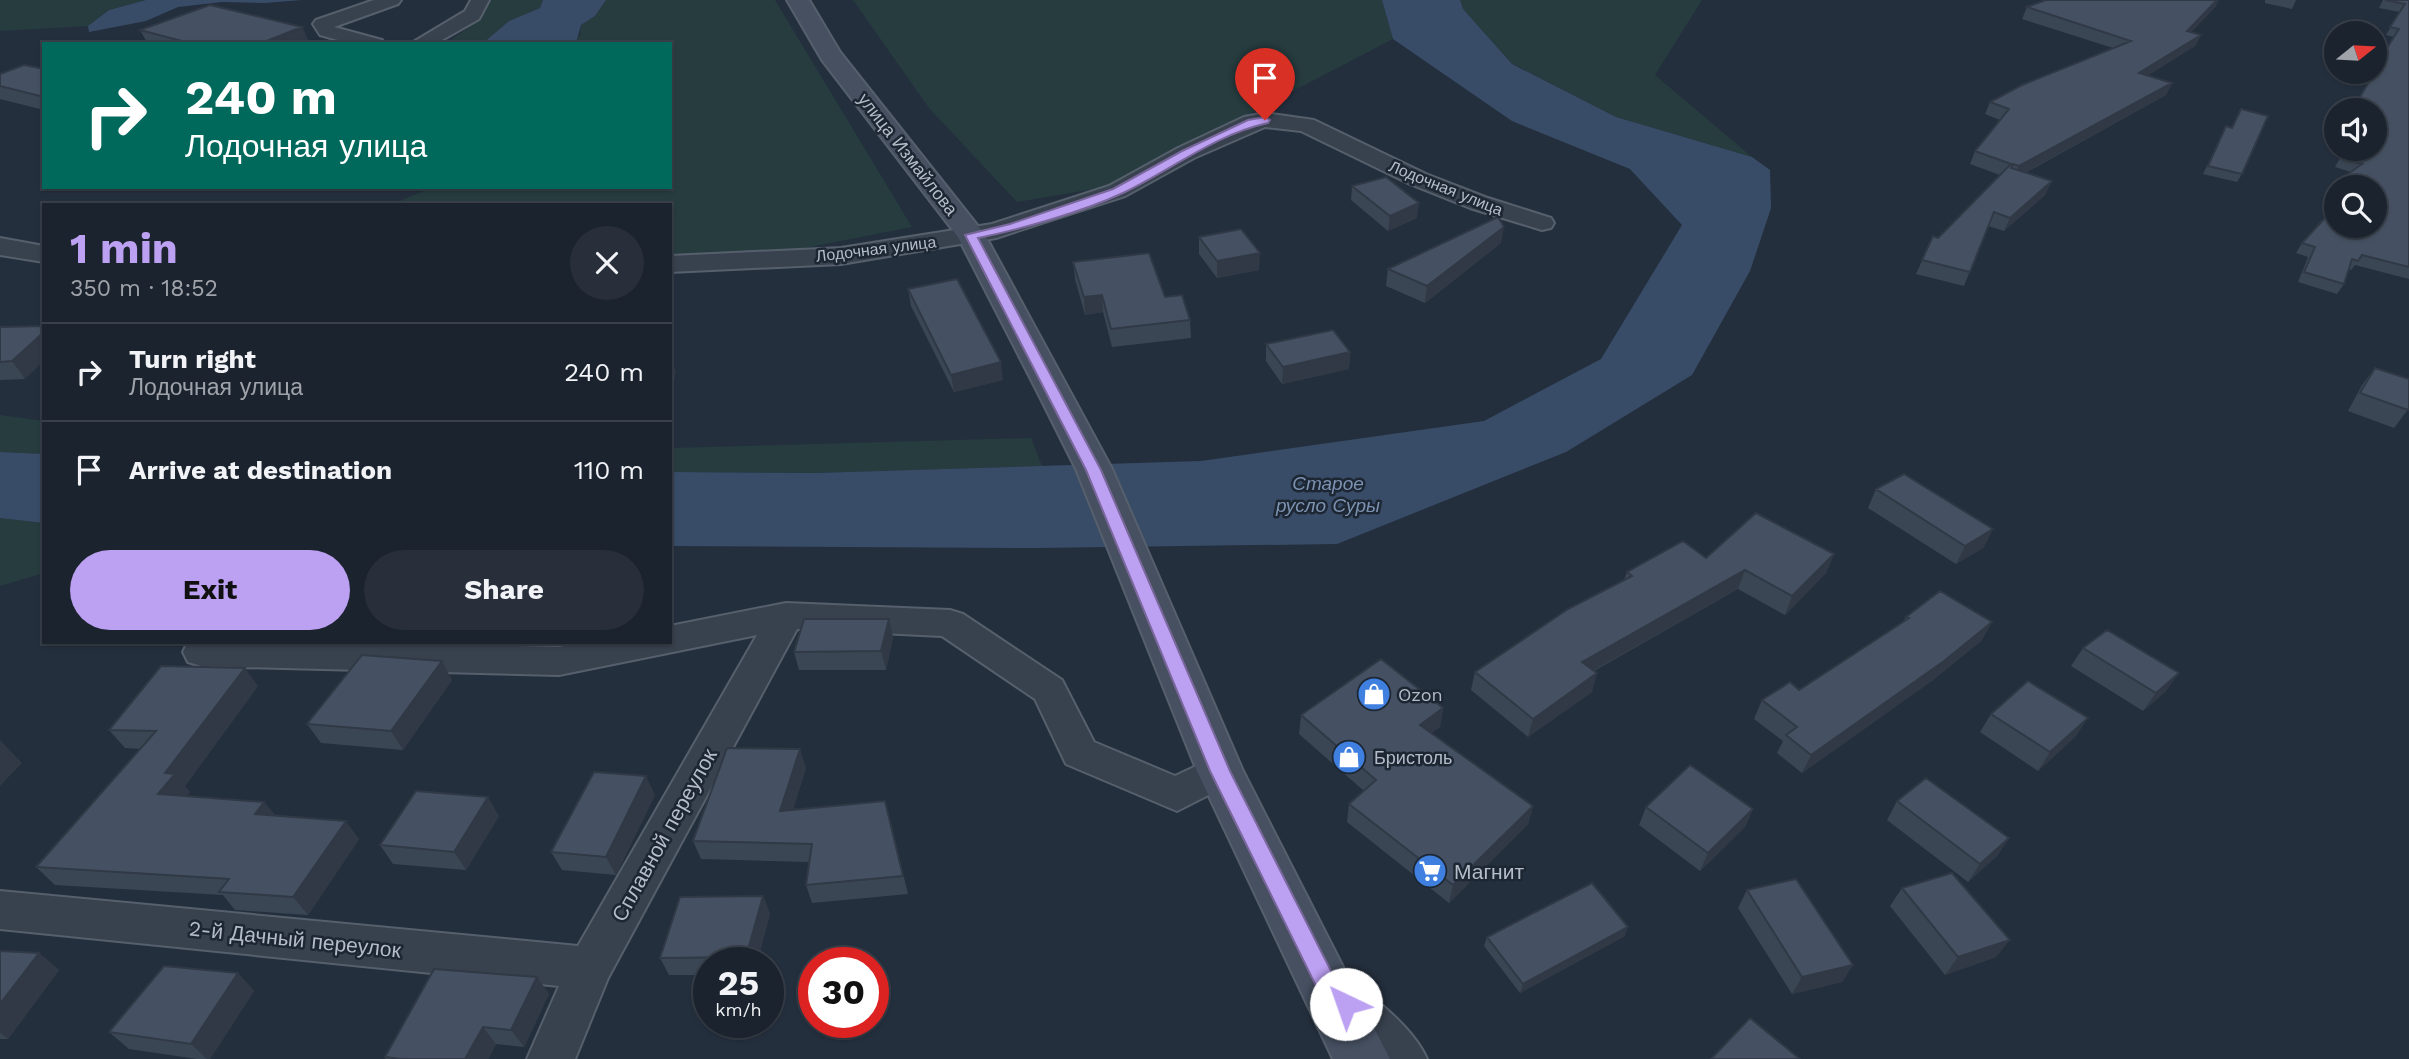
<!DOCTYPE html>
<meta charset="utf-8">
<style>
:root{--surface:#1b232e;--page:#282f3a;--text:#f1f3f6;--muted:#a0a4aa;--line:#39404a;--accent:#bca0f2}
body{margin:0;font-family:"Work Sans",sans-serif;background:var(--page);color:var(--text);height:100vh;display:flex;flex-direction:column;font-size:26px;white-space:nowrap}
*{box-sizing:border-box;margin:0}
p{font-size:23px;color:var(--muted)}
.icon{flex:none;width:38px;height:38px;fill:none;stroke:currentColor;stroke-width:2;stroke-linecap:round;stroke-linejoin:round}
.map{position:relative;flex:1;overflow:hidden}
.details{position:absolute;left:42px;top:203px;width:630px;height:441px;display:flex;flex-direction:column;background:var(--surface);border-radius:0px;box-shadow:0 2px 5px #0004,0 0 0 2px var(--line)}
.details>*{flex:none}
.hud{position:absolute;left:42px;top:42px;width:630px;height:147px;border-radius:0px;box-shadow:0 2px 5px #0004,0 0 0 2px var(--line);background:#00695c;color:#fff;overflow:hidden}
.needle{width:46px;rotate:72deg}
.buttons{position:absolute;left:2324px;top:21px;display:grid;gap:14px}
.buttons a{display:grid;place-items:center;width:63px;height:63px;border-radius:50%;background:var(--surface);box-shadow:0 2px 5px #0004,0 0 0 2px var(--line);font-size:35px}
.speed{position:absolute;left:693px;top:947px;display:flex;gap:14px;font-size:35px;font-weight:700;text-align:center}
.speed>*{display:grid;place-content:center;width:91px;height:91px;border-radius:50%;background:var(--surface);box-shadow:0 2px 5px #0004,0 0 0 2px var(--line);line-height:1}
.speed small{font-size:18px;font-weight:400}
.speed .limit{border:10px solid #d22;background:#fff;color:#111}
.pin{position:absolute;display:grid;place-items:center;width:60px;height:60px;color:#fff;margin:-72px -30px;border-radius:50% 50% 50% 0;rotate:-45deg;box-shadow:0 0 7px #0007}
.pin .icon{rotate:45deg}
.me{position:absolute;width:77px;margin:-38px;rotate:318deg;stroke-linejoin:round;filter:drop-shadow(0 0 5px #0008)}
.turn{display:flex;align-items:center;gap:24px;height:147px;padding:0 28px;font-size:32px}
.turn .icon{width:91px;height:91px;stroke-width:2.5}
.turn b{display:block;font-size:49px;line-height:60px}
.round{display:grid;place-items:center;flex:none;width:74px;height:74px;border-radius:37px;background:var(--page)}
.head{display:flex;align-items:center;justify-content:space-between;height:119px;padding:0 28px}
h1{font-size:42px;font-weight:700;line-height:52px;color:var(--accent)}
.action{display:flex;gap:14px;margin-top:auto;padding:14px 28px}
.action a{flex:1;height:80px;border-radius:42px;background:var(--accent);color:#111;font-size:28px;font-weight:700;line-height:80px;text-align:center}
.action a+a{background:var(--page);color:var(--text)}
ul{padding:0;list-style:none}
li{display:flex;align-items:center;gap:21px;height:98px;padding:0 28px;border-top:2px solid var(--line)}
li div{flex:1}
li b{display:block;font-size:26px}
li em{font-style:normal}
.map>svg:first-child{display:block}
.green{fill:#263c3f}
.water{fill:#394c67}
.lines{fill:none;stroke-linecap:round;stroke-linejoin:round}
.street-casing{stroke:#565f6c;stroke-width:4}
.secondary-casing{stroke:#565f6c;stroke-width:4}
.street{fill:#38414e;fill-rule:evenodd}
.secondary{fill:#465061;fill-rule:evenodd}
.wall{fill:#3b4654}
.shaded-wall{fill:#303945}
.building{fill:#455162;stroke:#303945;stroke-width:2}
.route{fill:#bca0f2;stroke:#7a689d;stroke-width:2}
.labels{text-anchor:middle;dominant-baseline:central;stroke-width:5;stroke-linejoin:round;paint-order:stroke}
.far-street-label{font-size:16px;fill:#b4bcc9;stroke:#1d2633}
.street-label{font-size:18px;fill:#b4bcc9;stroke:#1d2633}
.poi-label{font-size:18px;fill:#b4bcc9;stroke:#1d2633;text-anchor:start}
.water-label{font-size:19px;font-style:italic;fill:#7c92b1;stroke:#1d2633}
.near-street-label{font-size:21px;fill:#b4bcc9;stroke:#1d2633}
.near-poi-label{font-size:21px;fill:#b4bcc9;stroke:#1d2633;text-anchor:start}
</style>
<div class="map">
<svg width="2409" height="1059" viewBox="0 0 2409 1059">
<rect width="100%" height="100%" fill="#242f3e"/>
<path class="green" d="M0,0H146L109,10L88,26L0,31Z
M490,0H543L540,8L509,21L482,44H445L468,28Z
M606,0H775L912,227L780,253L670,257V205H390L433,187H670V44H573L580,35L581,25L595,16Z
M853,0H1382L1393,39L1111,186L1017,202L929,108Z
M1460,0H1702L1655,75L1752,157L1616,117L1511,63L1463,9Z
M0,415L44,421V454L0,452Z
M1031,438L1042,466L816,473L670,472V448Z
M0,518L44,523V573L0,586Z"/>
<path class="water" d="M146,0H302L265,3L222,2L178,7L146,21L89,32L88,26L109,10Z
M543,0H606L595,16L581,25L576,43L482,44L509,21L540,8Z
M1382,0H1460L1463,9L1512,64L1616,117L1752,157L1770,170L1771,208L1750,271L1692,375L1566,452L1337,544L1036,548L670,546V472L816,473L1201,461L1484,421L1601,359L1682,225L1630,169L1512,121L1393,39Z
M0,452L44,454V523L0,518Z"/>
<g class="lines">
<defs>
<path id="street" d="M374,0H401L398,4L334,27L382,40L385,44H352L320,35L313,24L316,20Z
M471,0H489L479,19L435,44H410L465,11Z
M1265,113L1314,120L1426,174L1488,198L1551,218L1554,223L1551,228L1542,230L1470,208L1410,184L1301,131L1265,127L1194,158L1125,196L996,238L841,264L670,272V256L841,248L992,224L1109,186L1178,148L1244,117Z
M0,238L44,246V262L0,255Z
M786,603L950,610L963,614L1062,680L1094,742L1175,776L1220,755L1234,760L1240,771L1234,782L1177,811L1066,764L1035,699L942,636L797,629L608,978L575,1059H527L559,986L0,929V891L578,946L757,635L559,675L201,666L188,662L183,652L188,642H355L559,647L584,642H670V626Z
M1344,981C1372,992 1415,1031 1427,1059H1369L1328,1018L1321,1003L1328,988Z"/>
<path id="secondary" d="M787,0H809L840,52L985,235L1112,469L1243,771L1390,1059H1333L1197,771L1076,469L1037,391L958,237L822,60Z"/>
</defs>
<use href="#street" class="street-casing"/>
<use href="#secondary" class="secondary-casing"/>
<use href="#street" class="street"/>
<use href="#secondary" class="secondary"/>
</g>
<path class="wall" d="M2265,0H2296L2292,9L2265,3Z
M2383,0H2409V279L2355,265L2351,270L2349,269L2344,284L2337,294L2298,282L2308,257L2296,253L2302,243L2375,187H2336V196L2328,193L2334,184L2351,172L2335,167L2345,149H2375L2373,76L2370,75L2372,72H2375V67L2394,37L2386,35L2400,12L2379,8Z
M2216,6L2191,32L2201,35L2195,46L2148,75L2172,83L2166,95L2025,173L2045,195L2004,231L1988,226L1964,286L1916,274L1933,236L1938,238L2000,175L1970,164L1975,151L2000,120L1985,114L1990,102L2113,48L2022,19L2027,7Z
M302,27L310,44H148L140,30Z
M44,69V110L0,99V74Z
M2241,109L2242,174L2237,182L2203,174L2226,126L2232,127Z
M1352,186L1417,218L1388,231L1351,200Z
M1199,237L1259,270L1217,278L1199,254Z
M1501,243L1425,303L1386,286L1388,269Z
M1073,262L1165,297L1190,320L1191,338L1112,347L1103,312L1085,315L1075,279Z
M908,289L1003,380L954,392L911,306Z
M0,327L25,379L0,380Z
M1266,344L1350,352L1349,369L1282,384L1266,361Z
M2375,368L2409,408L2394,428L2348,411L2362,385Z
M1876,489L1993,529L1983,548L1956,564L1868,508Z
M1834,554L1826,573L1785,615L1738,589L1594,671L1592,692L1528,737L1471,690L1475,672L1624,580L1627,572L1706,558Z
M1906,617L1992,622L1981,641L1933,680L1802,773L1777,753L1783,741L1754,719L1762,700L1799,690L1903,622Z
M889,619L893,637L886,670H799L794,652Z
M2083,648L2179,673L2165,692L2143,711L2071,666Z
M452,680L403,750L321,743L307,724Z
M258,686L185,786L190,792L187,796L264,802L275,815L359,839L308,915L235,910L223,895L55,885L36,867L141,749L125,748L109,730Z
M1443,708L1440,727L1431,733L1533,806L1528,824L1449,903L1347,822L1349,804L1364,791L1299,734L1301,715Z
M1991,714L2088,718L2075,737L2038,771L1980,732Z
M806,768L793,809L890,820L908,894L812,903L806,885L809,862L701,859L693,841Z
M655,795L616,875L562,870L551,852Z
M1897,801L2009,838L1997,856L1968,882L1887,820Z
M1646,807L1753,809L1745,827L1700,871L1639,825Z
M499,816L466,870L393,864L380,845Z
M1902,888L1996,957L1945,975L1890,906Z
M1747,890L1853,965L1842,982L1792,994L1738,908Z
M763,896L770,914L757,962H709V975H669L660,958Z
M1625,936L1520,993L1484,946L1487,937Z
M0,951L39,953L59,970L8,1039H0Z
M238,973L254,991L210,1059H197L129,1049L109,1032Z
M537,977L549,994L524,1047L496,1044L488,1059H386L385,1057Z"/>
<path class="shaded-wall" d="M2217,0H2219L2216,6L2181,43L2187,31Z
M302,27L310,44H259Z
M2201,35L2195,46L2133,85L2139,73Z
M2172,83L2166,95L2013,179L2019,166Z
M2052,181L2045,195L2004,231L2010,218Z
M1419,203L1417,218L1388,231L1390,216Z
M1504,227L1501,243L1425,303L1427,286Z
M1260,253L1259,270L1217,278V261Z
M1102,295L1103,312L1085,315L1084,297Z
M44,332V361L25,379L12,361Z
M1350,352L1349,369L1282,384L1283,367Z
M670,356L676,372L670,400Z
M1001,362L1003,380L954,392L951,375Z
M1993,529L1983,548L1956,564L1965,546Z
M1834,554L1826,573L1785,615L1792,596Z
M1745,570L1738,589L1576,680L1582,662Z
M889,619L893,637L886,670L881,651Z
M1992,622L1981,641L1933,680L1802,773L1811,755Z
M442,661L452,680L403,750L391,731Z
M245,668L258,686L185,786L190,792L175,813L158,794L165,773Z
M1597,673L1592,692L1528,737L1533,719Z
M2179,673L2165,692L2143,711L2156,693Z
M1443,708L1440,727L1417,744L1420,725Z
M2088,718L2075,737L2038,771L2050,752Z
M0,740L22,763L0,786Z
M800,749L806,768L787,829L780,811Z
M646,776L655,795L616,875L606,857Z
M488,797L499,816L466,870L454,852Z
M264,802L279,820L255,814Z
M1533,806L1528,824L1449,903L1453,885Z
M1753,809L1745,827L1700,871L1708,853Z
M346,821L359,839L308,915L293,897Z
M2009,838L1997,856L1968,882L1980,864Z
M763,896L770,914L757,962H749L746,957Z
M1628,927L1625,936L1520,993L1523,984Z
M2010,940L1996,957L1945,975L1958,957Z
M39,953L59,970L8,1039L0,1033V1004Z
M1853,965L1842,982L1792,994L1802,977Z
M238,973L254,991L210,1059H207L191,1044Z
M537,977L549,994L524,1047L511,1030Z
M483,1027L496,1044L488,1059H465Z"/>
<path class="building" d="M2046,0H2217L2187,31L2201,35L2139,73L2172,83L2019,166L2013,164L2011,168L2052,181L2010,218L1994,212L1970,272L1922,260L1933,236L1938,238L2011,164L1975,151L2009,109L1990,102L2022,85L2131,41L2027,7Z
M2385,0H2409V267L2362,255L2358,261L2352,259L2344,284L2304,272L2315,247L2302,243L2336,206V226H2375V187H2345L2334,184L2362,164L2341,158L2346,149H2375V110H2352L2378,67H2375L2399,29L2390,27L2405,4Z
M210,5L302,27L259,44H176L182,41L140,30Z
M24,65L44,69V97L0,86V74Z
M2241,109L2268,116L2242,174L2208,166L2226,126L2232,128Z
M1386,177L1419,203L1390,216L1352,186Z
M1498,217L1504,227L1427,286L1388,269Z
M1241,229L1260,253L1217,261L1199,237Z
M1149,253L1165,297L1182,295L1190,320L1111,329L1102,295L1084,297L1073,262Z
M957,279L1001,362L951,375L908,289Z
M44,326V332L12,361L0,362V327Z
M1333,330L1350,352L1283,367L1266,344Z
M2375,368L2409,379V408L2408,410L2360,393Z
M1904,474L1993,529L1965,546L1876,489Z
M1756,513L1834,554L1792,596L1745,570L1582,662L1597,673L1533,719L1475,672L1568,609L1632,576L1627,572L1683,541L1706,558Z
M1940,591L1992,622L1944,661L1811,755L1786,735L1797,727L1762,700L1790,682L1799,690L1909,618L1906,617Z
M804,619H889L881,651L794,652Z
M2107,630L2179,673L2156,693L2083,648Z
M362,655L442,661L391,731L307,724Z
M1381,659L1443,708L1420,725L1533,806L1453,885L1349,804L1376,780L1301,715Z
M161,666L245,668L165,773L175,774L158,794L264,802L255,814L346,821L293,897L219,892L229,879L36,867L156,731L109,730Z
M2028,681L2088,718L2050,752L1991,714Z
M727,748L800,749L780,811L885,801L903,876L806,885L812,844L693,841Z
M1690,765L1753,809L1708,853L1646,807Z
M594,772L646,776L606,857L551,852Z
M1926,778L2009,838L1980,864L1897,801Z
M416,791L488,797L454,852L380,845Z
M1952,873L2010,940L1958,957L1902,888Z
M1796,879L1853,965L1802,977L1747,890Z
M1592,883L1628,927L1523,984L1487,937Z
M763,896L746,957L660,958L680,897Z
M0,951L39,953L0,1004Z
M164,966L238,973L191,1044L109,1032Z
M434,969L537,977L511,1030L483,1027L465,1059H402L385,1057Z
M1750,1018L1800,1059H1711Z"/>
<path class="route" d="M1265,117L1270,120L1268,123C1216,134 1171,170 1123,193C1082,212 1022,229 978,238L1101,470L1230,771L1335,979L1354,997L1358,1004L1354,1012L1346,1015L1339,1012L1320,994L1210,771L1086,470L965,235L1010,224L1113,189L1182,151L1248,120Z"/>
<defs>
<symbol id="shop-disc" viewBox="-11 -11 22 22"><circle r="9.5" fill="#3f7fe0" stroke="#1d2633"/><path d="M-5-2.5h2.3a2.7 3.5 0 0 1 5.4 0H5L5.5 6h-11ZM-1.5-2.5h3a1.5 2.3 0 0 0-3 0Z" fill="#fff"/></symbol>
<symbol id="supermarket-disc" viewBox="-11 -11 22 22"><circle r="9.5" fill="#3f7fe0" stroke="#1d2633"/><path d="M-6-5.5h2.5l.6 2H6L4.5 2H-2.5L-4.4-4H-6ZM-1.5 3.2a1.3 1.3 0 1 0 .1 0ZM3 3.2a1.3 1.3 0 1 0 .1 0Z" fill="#fff"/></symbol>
</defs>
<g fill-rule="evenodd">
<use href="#shop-disc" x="1355" y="675" width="38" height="38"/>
<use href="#shop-disc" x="1330" y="738" width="38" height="38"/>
<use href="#supermarket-disc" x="1411" y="852" width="38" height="38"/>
</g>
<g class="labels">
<g class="far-street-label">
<text transform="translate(1446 188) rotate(22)">Лодочная улица</text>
<text transform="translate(876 249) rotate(-7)">Лодочная улица</text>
</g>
<g class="street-label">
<text transform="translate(908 154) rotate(52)">улица Измайлова</text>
</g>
<g class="poi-label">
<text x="1398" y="694">Ozon</text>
<text x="1374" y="757">Бристоль</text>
</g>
<g class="water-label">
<text x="1328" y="483">Старое<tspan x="1328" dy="22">русло Суры</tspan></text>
</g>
<g class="near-street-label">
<text transform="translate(664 835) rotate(-61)">Сплавной переулок</text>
<text transform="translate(295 939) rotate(6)">2-й Дачный переулок</text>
</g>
<g class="near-poi-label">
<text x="1454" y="871">Магнит</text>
</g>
</g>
</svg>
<div class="buttons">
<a><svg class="needle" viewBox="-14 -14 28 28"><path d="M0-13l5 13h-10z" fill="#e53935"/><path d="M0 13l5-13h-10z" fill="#a0a4aa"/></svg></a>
<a><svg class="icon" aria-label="sound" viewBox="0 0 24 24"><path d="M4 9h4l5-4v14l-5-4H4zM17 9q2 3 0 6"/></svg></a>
<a><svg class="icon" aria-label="search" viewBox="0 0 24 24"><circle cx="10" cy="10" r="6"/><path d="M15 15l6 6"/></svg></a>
</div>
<div class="speed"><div>25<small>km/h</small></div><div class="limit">30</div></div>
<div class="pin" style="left:1265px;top:120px;background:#d93025"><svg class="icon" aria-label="arrive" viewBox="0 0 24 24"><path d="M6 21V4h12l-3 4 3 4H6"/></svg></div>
<svg class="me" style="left:1346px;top:1004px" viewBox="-20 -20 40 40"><circle r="19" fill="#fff"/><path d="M0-13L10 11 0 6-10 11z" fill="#bca0f2"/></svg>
<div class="hud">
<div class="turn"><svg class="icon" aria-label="right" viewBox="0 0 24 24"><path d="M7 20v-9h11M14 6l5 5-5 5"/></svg><div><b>240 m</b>Лодочная улица</div></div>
</div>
<section class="details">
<div class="head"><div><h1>1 min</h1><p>350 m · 18:52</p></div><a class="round"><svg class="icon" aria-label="close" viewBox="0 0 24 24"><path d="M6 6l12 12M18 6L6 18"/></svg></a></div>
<ul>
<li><svg class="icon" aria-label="right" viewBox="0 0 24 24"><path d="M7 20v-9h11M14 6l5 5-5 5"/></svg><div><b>Turn right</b><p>Лодочная улица</p></div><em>240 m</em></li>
<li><svg class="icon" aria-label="arrive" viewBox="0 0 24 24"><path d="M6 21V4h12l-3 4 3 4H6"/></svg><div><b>Arrive at destination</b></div><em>110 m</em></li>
</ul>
<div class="action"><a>Exit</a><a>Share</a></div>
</section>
</div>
